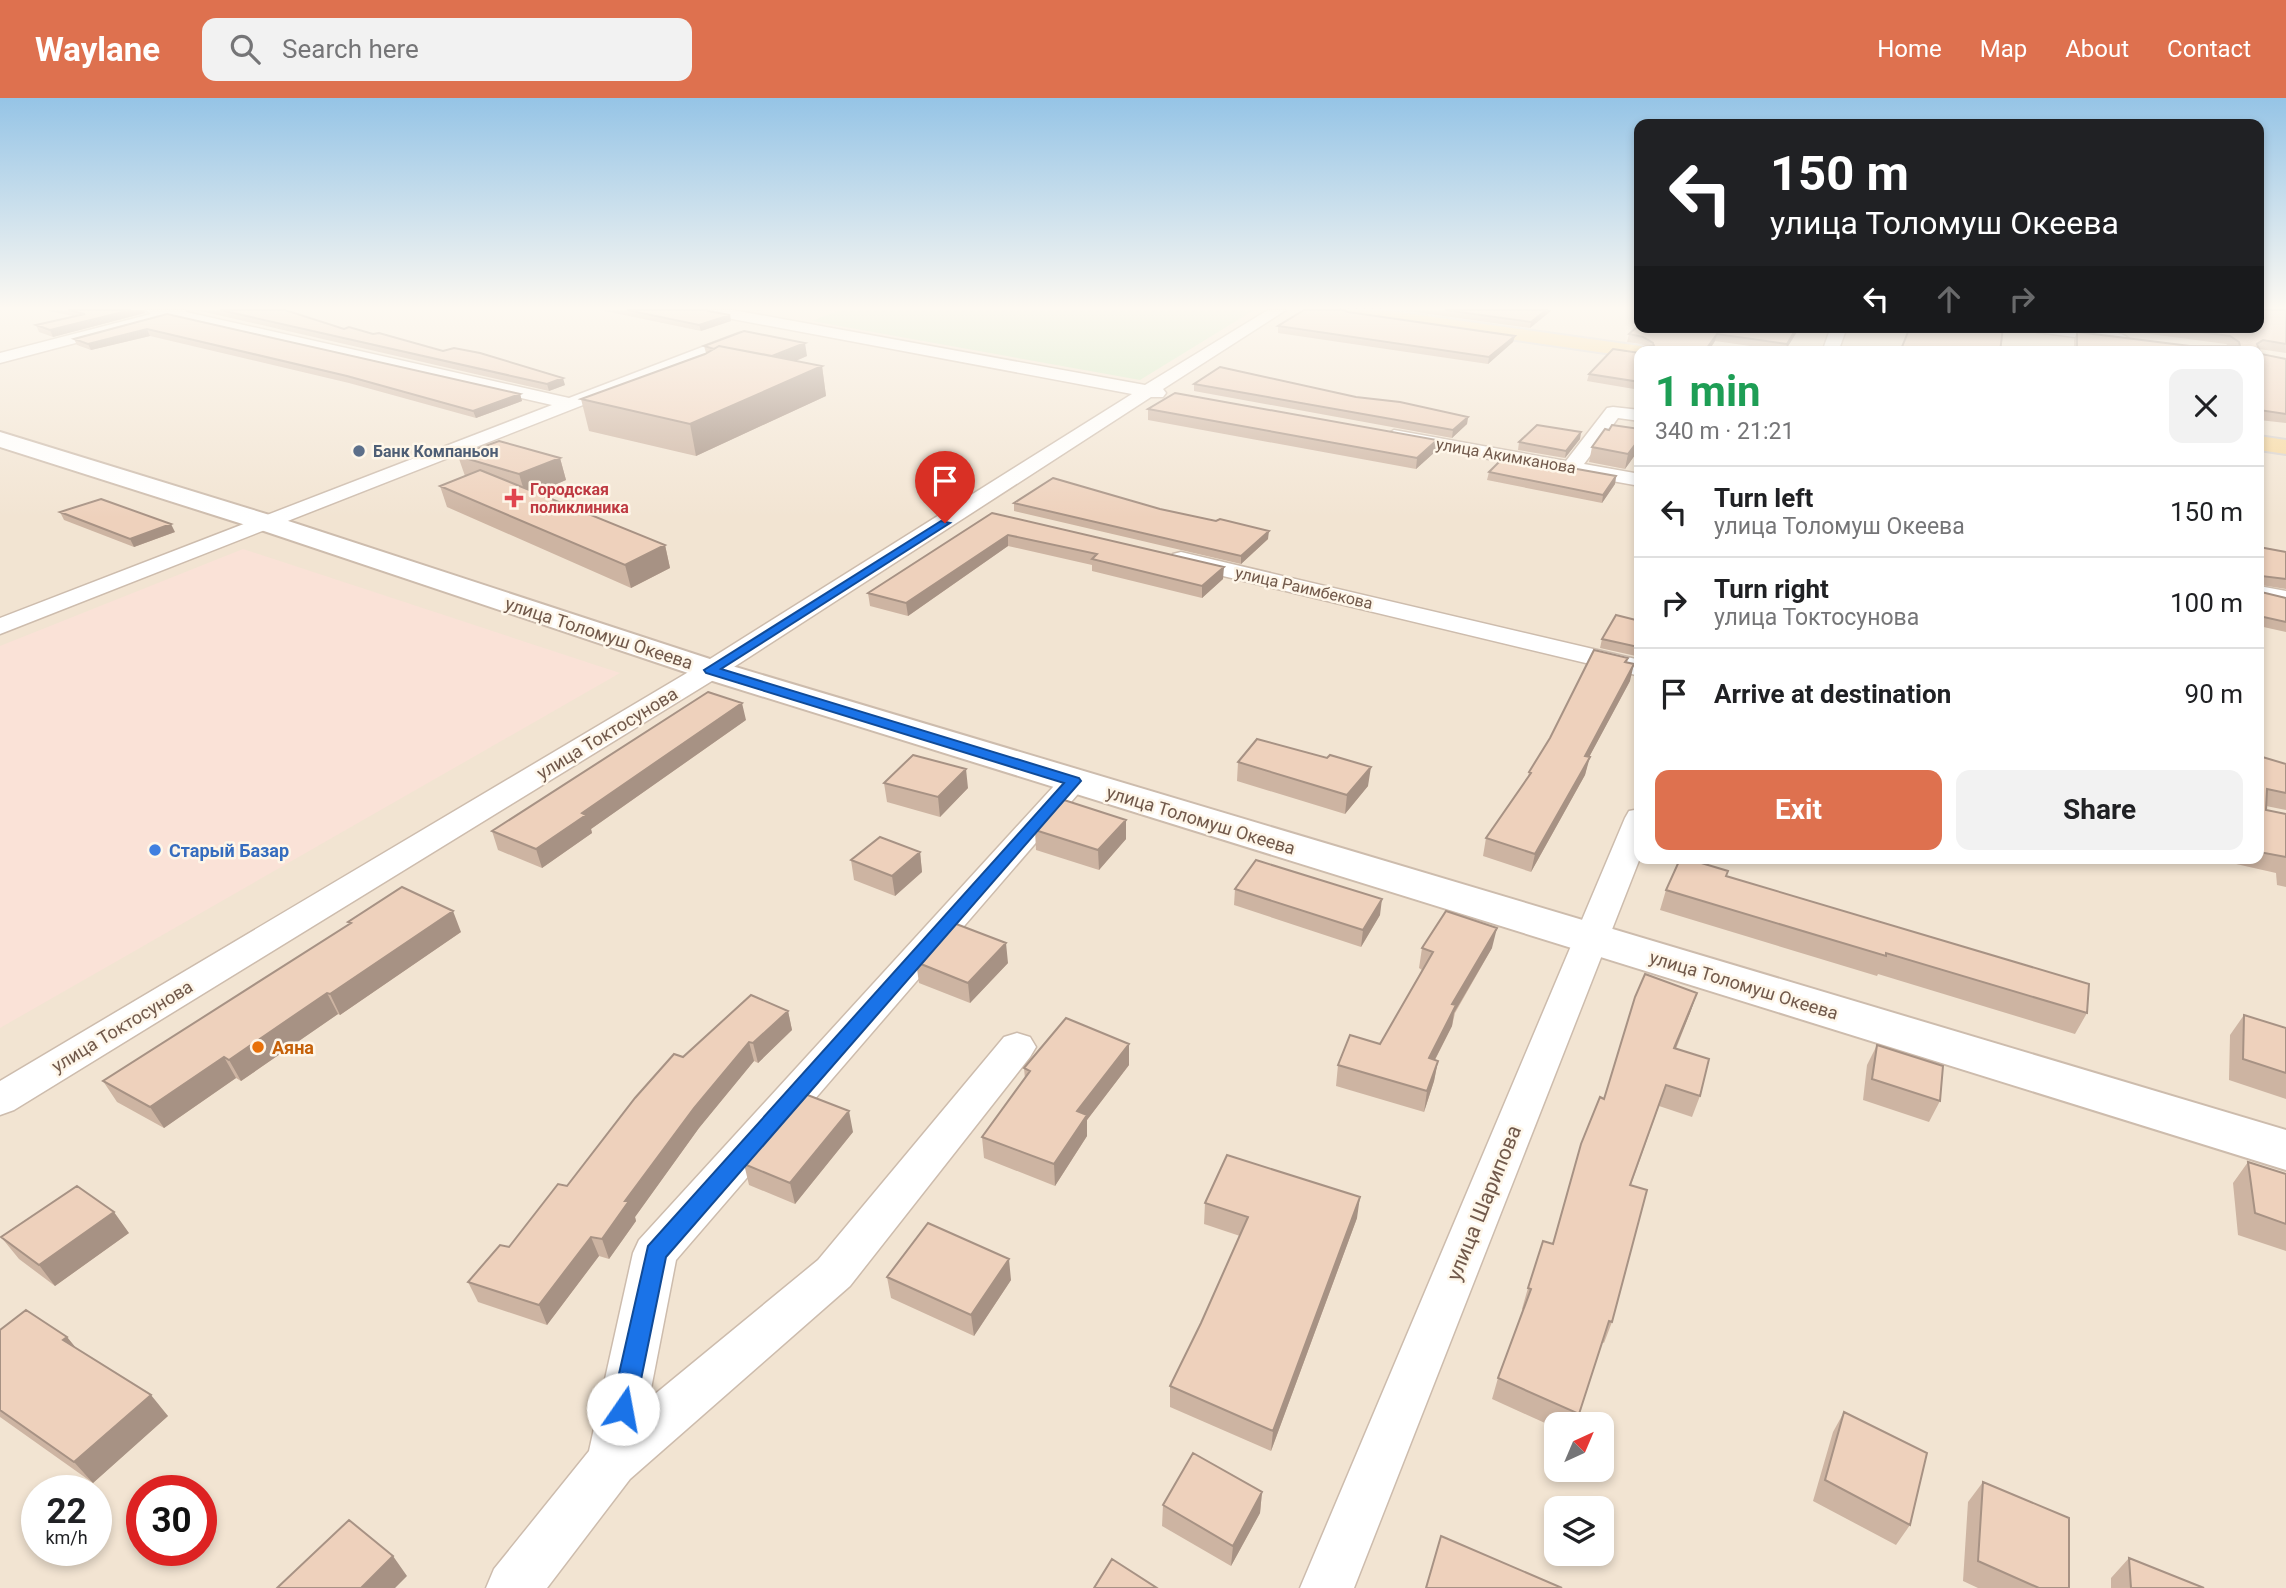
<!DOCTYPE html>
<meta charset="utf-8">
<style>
:root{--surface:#fff;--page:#f2f2f2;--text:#202124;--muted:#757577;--line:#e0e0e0;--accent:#de714f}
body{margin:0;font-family:Roboto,sans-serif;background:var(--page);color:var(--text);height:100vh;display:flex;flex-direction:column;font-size:26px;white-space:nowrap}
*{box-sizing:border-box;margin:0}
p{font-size:23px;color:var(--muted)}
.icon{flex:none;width:38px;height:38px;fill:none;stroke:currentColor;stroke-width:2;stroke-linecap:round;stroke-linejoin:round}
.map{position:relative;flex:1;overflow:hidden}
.drawer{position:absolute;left:1634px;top:248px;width:630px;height:518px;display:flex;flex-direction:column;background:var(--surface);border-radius:14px;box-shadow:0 4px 10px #0003}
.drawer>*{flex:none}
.banner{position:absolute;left:1634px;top:21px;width:630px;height:214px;border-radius:14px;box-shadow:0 4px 10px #0003;background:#202124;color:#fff;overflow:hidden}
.needle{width:46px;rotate:44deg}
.tools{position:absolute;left:1544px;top:1314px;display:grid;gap:14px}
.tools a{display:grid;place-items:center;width:70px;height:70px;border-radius:14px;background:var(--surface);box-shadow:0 4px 10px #0003;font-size:35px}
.speed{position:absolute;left:21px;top:1377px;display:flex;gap:14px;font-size:35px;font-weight:700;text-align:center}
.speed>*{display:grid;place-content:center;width:91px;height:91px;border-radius:50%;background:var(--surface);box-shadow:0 4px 10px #0003;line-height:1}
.speed small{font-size:18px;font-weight:400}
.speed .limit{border:10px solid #d22;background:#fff;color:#111}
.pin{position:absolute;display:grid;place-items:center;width:60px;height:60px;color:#fff;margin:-72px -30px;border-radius:50% 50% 50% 0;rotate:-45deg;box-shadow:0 0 7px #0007}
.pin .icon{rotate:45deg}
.me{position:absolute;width:77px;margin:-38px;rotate:12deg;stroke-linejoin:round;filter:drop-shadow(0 0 5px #0008)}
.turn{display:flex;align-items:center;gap:24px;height:147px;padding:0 21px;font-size:32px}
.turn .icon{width:91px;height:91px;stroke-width:2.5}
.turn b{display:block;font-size:49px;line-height:60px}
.lanes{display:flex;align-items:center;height:66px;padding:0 21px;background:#0003;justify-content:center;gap:35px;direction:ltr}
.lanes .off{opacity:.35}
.round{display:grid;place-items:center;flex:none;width:74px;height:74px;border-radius:14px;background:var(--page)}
.summary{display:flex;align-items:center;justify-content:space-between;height:119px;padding:0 21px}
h1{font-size:42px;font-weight:700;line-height:52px;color:#1e9e55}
.primary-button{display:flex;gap:14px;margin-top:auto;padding:14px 21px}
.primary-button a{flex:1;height:80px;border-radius:14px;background:var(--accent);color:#fff;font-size:28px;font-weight:700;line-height:80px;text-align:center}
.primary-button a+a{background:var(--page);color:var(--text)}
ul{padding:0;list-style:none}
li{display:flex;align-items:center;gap:21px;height:91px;padding:0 21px;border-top:2px solid var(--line)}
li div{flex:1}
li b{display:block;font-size:26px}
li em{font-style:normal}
header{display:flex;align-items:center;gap:42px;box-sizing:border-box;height:98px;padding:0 35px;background:var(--accent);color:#fff}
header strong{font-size:33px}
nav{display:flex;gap:38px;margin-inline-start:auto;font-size:24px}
.search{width:490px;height:63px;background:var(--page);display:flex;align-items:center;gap:18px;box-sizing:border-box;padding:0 24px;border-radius:14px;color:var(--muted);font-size:26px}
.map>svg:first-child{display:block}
.residential{fill:#f2e4d2;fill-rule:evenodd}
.commercial{fill:#fae2d7}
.green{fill:#d1e7c2}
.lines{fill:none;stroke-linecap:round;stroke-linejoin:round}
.minor-casing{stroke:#cdbcad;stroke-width:3}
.tertiary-casing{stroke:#cdbcad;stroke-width:4}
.primary-casing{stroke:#d7d1cd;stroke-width:4}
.minor{fill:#fff;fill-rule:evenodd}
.tertiary{fill:#fff;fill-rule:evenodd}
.primary{fill:#f6d79f;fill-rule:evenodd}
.wall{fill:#cdb4a2}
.shaded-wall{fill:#a79284}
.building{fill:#eed1bc;stroke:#a79284;stroke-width:2}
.route{fill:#1a73e8;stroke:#114b97;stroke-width:2}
.service-dot{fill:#5c6f8a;stroke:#fef6e9;stroke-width:2.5}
.health-dot{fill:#e0444e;stroke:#fef6e9;stroke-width:2.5}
.shop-dot{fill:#3f7fe0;stroke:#fef6e9;stroke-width:2.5}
.food-dot{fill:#e8710a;stroke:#fef6e9;stroke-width:2.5}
.labels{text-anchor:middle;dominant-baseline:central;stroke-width:5;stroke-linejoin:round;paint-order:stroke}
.far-service-label{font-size:16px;font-weight:bold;fill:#4e5e75;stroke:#fef6e9;text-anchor:start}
.far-street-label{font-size:16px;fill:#71594b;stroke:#fef6e9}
.far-health-label{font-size:16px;font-weight:bold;fill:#be3a42;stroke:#fef6e9;text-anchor:start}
.street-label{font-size:18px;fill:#71594b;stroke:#fef6e9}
.shop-label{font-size:18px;font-weight:bold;fill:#366cbe;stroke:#fef6e9;text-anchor:start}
.food-label{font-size:18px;font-weight:bold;fill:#c56008;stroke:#fef6e9;text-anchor:start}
.near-street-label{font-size:21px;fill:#71594b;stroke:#fef6e9}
</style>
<header>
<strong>Waylane</strong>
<div class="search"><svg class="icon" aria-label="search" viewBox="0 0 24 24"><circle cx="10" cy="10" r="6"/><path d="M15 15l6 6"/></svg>Search here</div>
<nav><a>Home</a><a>Map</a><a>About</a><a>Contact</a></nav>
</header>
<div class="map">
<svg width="2286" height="1490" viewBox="0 0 2286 1490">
<rect width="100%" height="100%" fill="#fbf2e3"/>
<path class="residential" d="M0,212H1640V229H2259L2286,212V1490H0ZM1640,254H2259V761H1640ZM1556,1326H1601V1372H1556ZM37,1393H96V1452H37ZM142,1393H201V1452H142ZM1556,1410H1601V1456H1556Z"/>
<path class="commercial" d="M243,451L620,575L0,930V548Z"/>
<path class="green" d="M840,212H1254L1140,282L812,223Z"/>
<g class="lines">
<defs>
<path id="minor" d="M146,212H186V214L569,300L739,235H751L753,238L751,241L0,536V520L552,307L170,220L0,265V255L151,216Z
M704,212H733L1145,287L1268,212H1286L1163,291L1166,295L1163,299H1151L720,578L14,1012L0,1017V983L702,566L1132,296L711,217Z
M1831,229H1847L1838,254H1822Z
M2029,229C2049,229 2116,228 2128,240L2120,245L2037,234Z
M1613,309L1640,312V323L1618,320L1584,366L1640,376V388L1394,344L1384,338L1394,332L1566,363L1607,310Z
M1181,454L1640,562V578L1173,466L1170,461L1173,456Z
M2259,488L2286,493V507L2259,502Z
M1074,674L1084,677L1089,683L1084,689L676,1162L649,1301L818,1162L1004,939L1017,935L1030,939L1036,949L1030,959L850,1188L630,1381L547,1490H486L494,1471L589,1353L633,1155L639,1142L1064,677Z
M1640,711V760L1354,1490H1300L1625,720L1629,713Z"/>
<path id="tertiary" d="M0,334L276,419L722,565L2286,1032V1072L700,579L258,431L0,349Z"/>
<path id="primary" d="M1339,212H1384L1640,248L1650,254H1640V260L1348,218Z
M2259,338L2286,342V356L2259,352Z"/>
</defs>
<use href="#minor" class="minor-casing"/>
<use href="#tertiary" class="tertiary-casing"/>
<use href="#primary" class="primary-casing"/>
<use href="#minor" class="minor"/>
<use href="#tertiary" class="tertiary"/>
<use href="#primary" class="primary"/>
</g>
<path class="wall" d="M44,212H144L145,215L53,239L39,234L36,227L73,218Z
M196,212H285L344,231L373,236L443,253L565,287L549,293Z
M600,212H707L708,213L730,217L731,223L701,233Z
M736,212H765L760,213Z
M1400,212H1552L1530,230Z
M2286,212V255L2259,251L2261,256L2286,261V325L2259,322V254H2074V242L2077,234L2190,248H2229L2226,246L2097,229H2259Z
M1348,214L1515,238L1513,244L1488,266L1278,235V228Z
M167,216L520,296L522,303L476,320L349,285L150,238L91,252L77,247L74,241Z
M1640,229H1800L1785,253L1715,243L1708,254H1642L1647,249L1641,246L1627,244L1629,236Z
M704,248L807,258L796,263L822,268L826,298L696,358L589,333L581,301L706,255Z
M1640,255V292L1587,283L1589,276Z
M1194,286L1356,299L1468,319L1467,326L1452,340L1194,293Z
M1148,311L1436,353L1416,371L1148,322Z
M1640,331V350L1625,371L1589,364L1592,349L1609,332Z
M1581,334L1580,341L1565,360L1518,352L1519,344Z
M458,358L560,360L566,382L536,395L665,447L670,470L631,490L447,409L440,388L465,378Z
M1489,374L1616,378L1615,386L1602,405L1487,382Z
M1014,405L1268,441L1241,466L1014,413Z
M60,414L175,434L134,449L64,422Z
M992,415L1223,481L1202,500L1092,473V467L1008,448L908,518L870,508L868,495Z
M2259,449L2286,454V491L2261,487V494L2286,500V534L2259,528Z
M1640,523V552L1636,558L1600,550L1602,541Z
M1628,560L1627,565L1630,583L1589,659L1585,677L1531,774L1483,758L1486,740L1528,679L1529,674Z
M746,622L591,731L592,735L542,770L498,752L492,733Z
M2259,658L2286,666V712L2266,708V712L2286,716V789L2277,787L2276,775L2214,761H2259Z
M1238,664L1368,688L1345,716L1237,683Z
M884,685L968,690L940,719L887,704Z
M1126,722V741L1099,772L1036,752L1035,732Z
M920,754L922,774L895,798L854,782L851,762Z
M1727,778L2087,915L2075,936L1878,876L1877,878L1660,812L1666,792Z
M1235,791L1380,817L1361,849L1234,807Z
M348,824L461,834L340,917L338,916L241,983L236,980L164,1030L117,1004L103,983L349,827Z
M1422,850H1492L1455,915L1452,928L1435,962L1438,963L1434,983L1424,1014L1336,988L1338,967L1380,946L1422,872L1419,870Z
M916,864L1008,865L970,905L919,885Z
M1697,895L1690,915L1676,951L1700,998L1692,1019L1659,1008L1631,1087L1612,1224L1604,1245L1602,1244L1575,1326H1556V1330L1492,1301L1498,1280L1523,1212L1522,1211L1528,1190L1553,1146L1604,1001Z
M788,913L792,932L758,965L754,963L699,1030L635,1119L636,1123L609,1161L599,1158L547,1227L478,1204L468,1184L509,1149L567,1088L683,959Z
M2244,917L2286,930V1001L2229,982L2230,937Z
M1877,947L1940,1003L1929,1024L1863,1002L1867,967Z
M1129,967L1087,1022V1038L1055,1088L984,1060L982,1039L1025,981L1024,970Z
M853,1034L795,1106L749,1087L744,1066Z
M2248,1064L2286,1076V1153L2238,1137L2233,1085Z
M1205,1105L1357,1120L1271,1353L1170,1309V1288L1201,1225L1240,1138L1204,1126Z
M129,1135L55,1188L19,1161L1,1139Z
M887,1179L1011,1182L974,1238L891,1200Z
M0,1232L67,1239L76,1250L168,1318L93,1385L0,1319Z
M1844,1314L1910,1427L1896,1447L1813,1403L1833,1334Z
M1983,1384L2069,1490H1978L1963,1483L1968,1404Z
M1262,1394L1260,1415L1231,1468L1162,1428L1163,1407Z
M2129,1460L2204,1490H2111V1480Z"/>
<path class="shaded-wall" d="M131,212H144L145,215L53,239L50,232Z
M1546,212H1552L1530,230L1531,224Z
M730,217L731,223L701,233L699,227Z
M1797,229H1800L1785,253L1787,246Z
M147,231L150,238L91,252L88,246Z
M1717,236L1715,243L1708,254H1704Z
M1515,238L1513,244L1488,266L1489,259Z
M805,245L807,258L764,276L762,263Z
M822,268L826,298L696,358L690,326Z
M563,280L565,287L549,293L547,286Z
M520,296L522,303L476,320L473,313Z
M1468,319L1467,326L1452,340L1453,332Z
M1581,334L1580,341L1565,360L1566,353Z
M1640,340V350L1625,371L1628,356Z
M1437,342L1436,353L1416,371L1417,360Z
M560,360L566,382L526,399L519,376Z
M1616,378L1615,386L1602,405L1603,397Z
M171,426L175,434L134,449L130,441Z
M1269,433L1268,441L1241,466V458Z
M1008,437V448L908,518L906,505Z
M665,447L670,470L631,490L625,467Z
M1224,469L1223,481L1202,500V488Z
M1634,566L1630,583L1587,663L1590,659L1585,677L1531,774L1535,756L1585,658Z
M742,605L746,622L591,731L592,735L542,770L536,751L582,715Z
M1371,669L1368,688L1345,716L1347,697Z
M966,671L968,690L940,719L938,699Z
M1126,722V741L1099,772L1098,752Z
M920,754L922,774L895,798L892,778Z
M1382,801L1380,817L1361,849L1363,832Z
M453,813L461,834L340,917L330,896Z
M1497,830L1492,850L1454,915L1452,928L1425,981L1429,960L1452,906Z
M1006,845L1008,865L970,905L968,885Z
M327,895L338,916L241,983L229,962Z
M1697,895L1690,915L1667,971L1674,950Z
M788,913L792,932L758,965L753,945Z
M749,944L754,963L699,1030L635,1119L636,1123L609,1161L602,1141L625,1103L694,1010Z
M1129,946V967L1087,1022V1038L1055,1088L1054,1066L1077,1013Z
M224,959L236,980L164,1030L150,1009Z
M1438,963L1434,983L1424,1014L1427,993Z
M849,1013L853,1034L795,1106L790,1085Z
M1360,1099L1357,1120L1271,1353L1273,1333Z
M114,1114L129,1135L55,1188L39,1167Z
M591,1139L599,1158L547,1227L539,1207Z
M1009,1161L1011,1182L974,1238L971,1217Z
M67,1239L84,1260L63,1242Z
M151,1297L168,1318L93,1385L74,1364Z
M1262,1394L1260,1415L1231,1468L1233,1448Z
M393,1458L407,1478L395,1490H361Z"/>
<path class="building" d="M68,212H131L50,232L36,227L85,216Z
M220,212H285L344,231L349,229L373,236L379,235L443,253L454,250L480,255L563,280L547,286Z
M627,212H707L708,213L730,217L699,227Z
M1304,212H1344L1348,214L1515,238L1489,259L1278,228Z
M1445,212H1546L1531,224Z
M2259,212H2286V246L2263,242L2257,246L2261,256L2286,261V316L2259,312V254H2077V234L2190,248H2240L2239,244L2230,238L2161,229H2259Z
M167,216L520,296L473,313L347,278L147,231L88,246L74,241Z
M1640,226V229H1797L1787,246L1717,236L1704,254H1642L1644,249L1654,248L1653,245L1643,239L1629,236Z
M1910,229H2003L2000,254H1900Z
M744,233L805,245L772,258L719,248L714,251L704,248Z
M719,248L822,268L690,326L581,301L705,256Z
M1613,251L1640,255V284L1589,276Z
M1220,269L1356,299L1400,304L1468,319L1453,332L1194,286Z
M1175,295L1437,342L1417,360L1148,311Z
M1537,327L1581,334L1566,353L1519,344Z
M1612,327L1640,331V340L1628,356L1592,349L1605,331L1609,332Z
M499,343L560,360L519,376L458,358Z
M1505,358L1616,378L1603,397L1489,374Z
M480,372L665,447L625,467L440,388Z
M1053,380L1160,411L1216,423L1220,421L1269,433L1241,458L1014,405Z
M101,401L171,426L130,441L60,414Z
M992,415L1224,469L1202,488L1092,461L1097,456L1008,437L906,505L868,495Z
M2259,449L2286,454V481L2262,478L2261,494L2286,500V524L2259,518Z
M1616,517L1640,523V547L1638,549L1602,541Z
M1594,552L1628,560L1625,564L1634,566L1585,658L1590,659L1535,756L1486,740L1531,675L1529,674L1550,640Z
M708,594L742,605L582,715L586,717L536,751L492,733Z
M1257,641L1327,660L1330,657L1371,669L1347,697L1238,664Z
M913,657L966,671L938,699L884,685Z
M2259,658L2286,666V695L2267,691L2266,712L2286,716V759L2259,754Z
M1064,702L1126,722L1098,752L1035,732Z
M880,739L920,754L892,778L851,762Z
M1680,761H1688L1728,773L1726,778L2089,886L2087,915L1886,855V858L1666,792Z
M1256,762L1382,801L1363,832L1235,791Z
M402,789L453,813L330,896L327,895L229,962L224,959L150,1009L103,983L351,825L348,824Z
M1446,813L1497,830L1452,906L1456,907L1429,960L1438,963L1427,993L1338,967L1350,937L1380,946L1433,854L1422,850Z
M951,824L1006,845L968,885L916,864Z
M1645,876L1697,895L1674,950L1709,961L1700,998L1666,987L1630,1087L1647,1092L1612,1224L1609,1223L1579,1316L1498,1280L1531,1191L1528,1190L1543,1143L1553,1146L1581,1046L1600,999L1604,1001L1635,899Z
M751,897L788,913L753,945L749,944L694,1010L625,1103H629L602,1141L591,1139L539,1207L468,1184L500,1147L509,1149L558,1086L567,1088L635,1000L674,956L683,959Z
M2244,917L2286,930V975L2243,961Z
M1066,920L1129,946L1077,1013L1087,1017L1054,1066L982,1039L1030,973L1024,970Z
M1877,947L1943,968L1940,1003L1872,981Z
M805,996L849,1013L790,1085L744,1066Z
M1227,1057L1360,1099L1273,1333L1170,1288L1201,1225L1248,1119L1205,1105Z
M2248,1064L2286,1076V1126L2255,1115Z
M77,1088L114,1114L39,1167L1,1139Z
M928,1125L1009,1161L971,1217L887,1179Z
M26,1212L67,1239L63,1242L151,1297L74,1364L0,1312V1232Z
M1844,1314L1927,1355L1910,1427L1825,1382Z
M1193,1355L1262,1394L1233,1448L1163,1407Z
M1983,1384L2069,1420V1490H2039L1978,1463Z
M349,1422L393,1458L361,1490H277Z
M1441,1438L1562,1490H1426Z
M2129,1460L2204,1490H2131Z
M1112,1461L1157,1490H1094Z"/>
<linearGradient id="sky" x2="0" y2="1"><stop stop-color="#95c4e6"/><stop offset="0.5" stop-color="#fdf9f2"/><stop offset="1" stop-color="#fdf9f2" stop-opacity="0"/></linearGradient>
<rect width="2286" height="420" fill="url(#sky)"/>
<path class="route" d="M941,423L950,425L721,571L1079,680L1081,683L666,1159L635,1311L632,1320L623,1323L614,1320L611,1311L648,1148L1064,685L706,575L704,572Z"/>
<circle class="service-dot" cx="359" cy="353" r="7"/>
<path class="health-dot" d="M510.5 389.5h7v7h7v7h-7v7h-7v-7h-7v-7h7z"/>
<circle class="shop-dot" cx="155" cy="752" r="7"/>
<circle class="food-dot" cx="258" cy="949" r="7"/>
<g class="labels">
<g class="far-service-label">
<text x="373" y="353">Банк Компаньон</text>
</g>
<g class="far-street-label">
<text transform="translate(1506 358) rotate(10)">улица Акимканова</text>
<text transform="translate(1304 490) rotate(13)">улица Раимбекова</text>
</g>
<g class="far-health-label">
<text x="530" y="391">Городская<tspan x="530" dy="18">поликлиника</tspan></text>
</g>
<g class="street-label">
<text transform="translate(599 535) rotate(18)">улица Толомуш Океева</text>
<text transform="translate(607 635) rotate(-31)">улица Токтосунова</text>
<text transform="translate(1201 722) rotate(17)">улица Толомуш Океева</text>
<text transform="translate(1744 887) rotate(17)">улица Толомуш Океева</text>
<text transform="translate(122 928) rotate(-31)">улица Токтосунова</text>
</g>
<g class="shop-label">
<text x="169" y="752">Старый Базар</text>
</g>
<g class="food-label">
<text x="272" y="949">Аяна</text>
</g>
<g class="near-street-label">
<text transform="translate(1484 1105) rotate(-68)">улица Шарипова</text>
</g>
</g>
</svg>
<div class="tools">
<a><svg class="needle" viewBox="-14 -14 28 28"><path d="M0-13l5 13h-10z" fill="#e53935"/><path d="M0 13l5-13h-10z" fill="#757577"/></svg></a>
<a><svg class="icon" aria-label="layers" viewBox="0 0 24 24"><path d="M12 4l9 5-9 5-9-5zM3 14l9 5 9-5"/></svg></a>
</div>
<div class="speed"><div>22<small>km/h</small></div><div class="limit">30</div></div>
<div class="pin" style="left:945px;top:425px;background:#d93025"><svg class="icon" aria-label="arrive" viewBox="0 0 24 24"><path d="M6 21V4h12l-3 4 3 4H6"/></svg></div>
<svg class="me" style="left:623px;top:1311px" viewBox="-20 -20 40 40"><circle r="19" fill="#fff"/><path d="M0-13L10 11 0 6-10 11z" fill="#1a73e8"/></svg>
<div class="banner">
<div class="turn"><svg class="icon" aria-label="left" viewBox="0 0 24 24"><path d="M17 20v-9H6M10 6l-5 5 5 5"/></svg><div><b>150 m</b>улица Толомуш Океева</div></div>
<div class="lanes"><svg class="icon" aria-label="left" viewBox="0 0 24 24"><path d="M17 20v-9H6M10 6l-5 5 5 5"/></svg><svg class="icon off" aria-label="ahead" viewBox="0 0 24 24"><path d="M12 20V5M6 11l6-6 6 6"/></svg><svg class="icon off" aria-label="right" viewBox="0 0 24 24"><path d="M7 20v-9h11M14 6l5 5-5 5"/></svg></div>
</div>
<section class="drawer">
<div class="summary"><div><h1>1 min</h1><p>340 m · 21:21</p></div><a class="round"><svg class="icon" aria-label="close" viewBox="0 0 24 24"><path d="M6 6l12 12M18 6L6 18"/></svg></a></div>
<ul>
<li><svg class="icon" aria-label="left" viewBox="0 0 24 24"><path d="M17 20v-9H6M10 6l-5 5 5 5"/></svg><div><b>Turn left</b><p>улица Толомуш Океева</p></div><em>150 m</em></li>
<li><svg class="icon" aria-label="right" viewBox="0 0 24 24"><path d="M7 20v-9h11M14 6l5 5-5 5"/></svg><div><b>Turn right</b><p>улица Токтосунова</p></div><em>100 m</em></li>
<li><svg class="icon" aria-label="arrive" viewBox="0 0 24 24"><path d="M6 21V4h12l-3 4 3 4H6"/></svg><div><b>Arrive at destination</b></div><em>90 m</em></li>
</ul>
<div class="primary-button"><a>Exit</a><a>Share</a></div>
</section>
</div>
